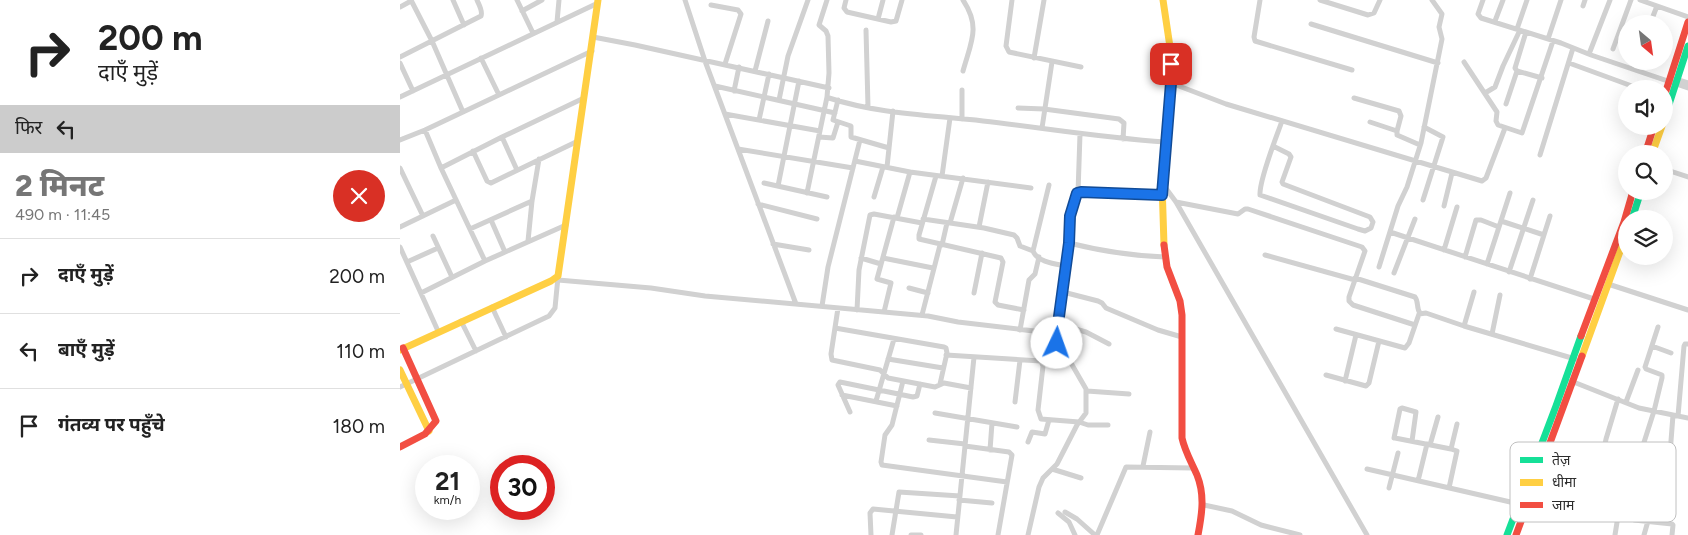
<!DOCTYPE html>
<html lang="hi">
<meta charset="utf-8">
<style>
:root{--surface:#fff;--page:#f2f2f2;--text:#222;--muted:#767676;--line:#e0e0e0;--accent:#767676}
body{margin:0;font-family:Figtree,"Noto Sans Devanagari",sans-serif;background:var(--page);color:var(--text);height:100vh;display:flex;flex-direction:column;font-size:19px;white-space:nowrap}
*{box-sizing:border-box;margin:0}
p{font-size:16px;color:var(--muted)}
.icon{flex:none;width:28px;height:28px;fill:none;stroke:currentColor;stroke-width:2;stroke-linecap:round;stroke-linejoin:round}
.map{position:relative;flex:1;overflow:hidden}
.details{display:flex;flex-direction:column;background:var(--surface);width:400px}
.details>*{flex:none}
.hud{background:#fff;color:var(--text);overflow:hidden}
.needle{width:32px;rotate:151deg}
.fabs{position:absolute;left:1218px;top:15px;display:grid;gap:10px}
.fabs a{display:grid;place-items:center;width:55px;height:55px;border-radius:50%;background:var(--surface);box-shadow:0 5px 20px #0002;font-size:25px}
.speed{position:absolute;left:15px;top:455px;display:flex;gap:10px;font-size:25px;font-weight:700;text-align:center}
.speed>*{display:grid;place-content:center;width:65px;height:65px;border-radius:50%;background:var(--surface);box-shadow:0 5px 20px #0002;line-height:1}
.speed small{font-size:12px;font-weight:400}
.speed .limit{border:8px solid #d22;background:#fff;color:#111}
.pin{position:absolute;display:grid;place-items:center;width:42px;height:42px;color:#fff;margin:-21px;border-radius:10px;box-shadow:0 2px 8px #0006}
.me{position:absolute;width:55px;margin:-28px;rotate:3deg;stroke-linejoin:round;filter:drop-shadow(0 0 4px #0008)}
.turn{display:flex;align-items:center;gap:18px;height:105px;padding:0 15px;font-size:22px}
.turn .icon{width:65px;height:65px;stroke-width:2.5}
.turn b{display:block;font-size:35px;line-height:42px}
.then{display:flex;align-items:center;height:48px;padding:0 15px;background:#0003;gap:10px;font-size:19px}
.round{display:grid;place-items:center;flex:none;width:52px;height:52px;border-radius:26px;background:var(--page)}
.headline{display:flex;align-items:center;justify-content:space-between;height:85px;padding:0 15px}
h1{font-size:30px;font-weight:800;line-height:38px;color:var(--accent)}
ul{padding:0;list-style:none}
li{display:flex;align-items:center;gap:15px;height:75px;padding:0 15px;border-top:1px solid var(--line)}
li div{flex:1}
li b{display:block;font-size:19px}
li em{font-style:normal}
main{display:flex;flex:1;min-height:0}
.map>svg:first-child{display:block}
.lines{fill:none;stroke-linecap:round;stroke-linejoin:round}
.street{stroke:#d1d1d1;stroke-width:5}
.fast{stroke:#16e098;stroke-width:7}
.slow{stroke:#ffcf43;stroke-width:7}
.jam{stroke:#f24e42;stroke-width:7}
.route-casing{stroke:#114b97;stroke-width:12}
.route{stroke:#1a73e8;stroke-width:9}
.key{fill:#fff;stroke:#c0c0c0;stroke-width:1}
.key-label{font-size:14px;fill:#2c2c2c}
</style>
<main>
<section class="details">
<div class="hud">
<div class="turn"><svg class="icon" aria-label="right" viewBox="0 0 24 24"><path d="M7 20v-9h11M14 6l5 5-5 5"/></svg><div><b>200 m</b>दाएँ मुड़ें</div></div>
<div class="then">फिर<svg class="icon" aria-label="left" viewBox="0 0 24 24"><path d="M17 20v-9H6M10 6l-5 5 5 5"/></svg></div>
</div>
<div class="headline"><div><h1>2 मिनट</h1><p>490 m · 11:45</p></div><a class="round" style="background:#d93025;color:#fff"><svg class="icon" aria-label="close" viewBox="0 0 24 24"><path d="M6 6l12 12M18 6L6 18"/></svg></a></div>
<ul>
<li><svg class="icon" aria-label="right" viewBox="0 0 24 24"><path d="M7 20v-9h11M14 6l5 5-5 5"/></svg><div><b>दाएँ मुड़ें</b></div><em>200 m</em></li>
<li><svg class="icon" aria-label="left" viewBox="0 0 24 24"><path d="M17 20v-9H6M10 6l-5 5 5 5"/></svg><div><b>बाएँ मुड़ें</b></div><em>110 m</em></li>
<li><svg class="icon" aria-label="arrive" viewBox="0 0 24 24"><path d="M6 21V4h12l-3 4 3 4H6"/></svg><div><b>गंतव्य पर पहुँचे</b></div><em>180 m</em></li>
</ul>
</section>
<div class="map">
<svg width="1288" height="535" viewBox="0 0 1288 535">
<rect width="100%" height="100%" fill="#fff"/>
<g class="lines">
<path class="street" d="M11,0L32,41L63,112
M53,0L64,25
M117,0L133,33
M285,0L305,61L396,304
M427,0L419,25L426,31L428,36L429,73L427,97L429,98C478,114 532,115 583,121C644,128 704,138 765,142
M446,0L444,8L447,12L491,22L496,21L502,0
M563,0C581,27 571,42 563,71
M612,0L606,46L609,52L681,67
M860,0L854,37L855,41L952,70
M920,0L968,15L974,13L980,0
M1083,0L1078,14L1081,18L1161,43L1191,55L1288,88
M1240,0L1288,17
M311,5L338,10L341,14L325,64
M1183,6L1185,0
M0,7L11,1
M122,11L142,0
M478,19L483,0
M1095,21L1103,0
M157,22L159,0
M911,24L1038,63
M1250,24L1257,6
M1117,29L1127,0
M466,30L468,107
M1126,32L1115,68L1117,71L1142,78
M193,37L235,45L429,88
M1148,39L1161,0
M1213,49L1231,0
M1189,54L1210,0
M0,57L81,16C83,11 79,5 77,0
M81,58L99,95
M634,58L644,0
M1064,62L1097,112L1096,121L1098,125L1122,133L1153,41
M0,63L13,91
M1169,63L1240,89
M355,71L368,21
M1276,79L1288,83
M771,83L826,104L1082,181L1086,178L1105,128
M315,86L435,113
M562,90V119
M334,91L339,67
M1085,93L1095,87L1103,66L1120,30
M0,97L198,3
M954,98L999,111L1001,116L997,131V135L1020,145
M379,100L388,56L408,0
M438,100L433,120L451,126V137L489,148
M1106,104L1117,71
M618,108L644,109L719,119L724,123L723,139
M325,114L420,131
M359,120L369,74
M970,122L997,131
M642,128L652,62
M25,130L41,168L85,261
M102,137L117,170
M419,137L433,138L438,122
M0,140L25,130L192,51
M873,146L889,154L891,157L882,182L883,184L970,217L973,222L971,228L965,231L958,229L860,195C859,180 876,138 882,121
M338,149L453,168
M73,151L87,181L91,183L178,141
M1140,155L1173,48
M455,161L510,172L631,188
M487,167L493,111
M0,168L23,216
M41,168L102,137L184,98
M1264,169L1288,177
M536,176L519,235V239L601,258L603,262L595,302L598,305L624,310
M542,176L550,118
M364,183L427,197
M762,183L776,202L967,535
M649,185L633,251C637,262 656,264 666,266
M378,186L399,81
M407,193L427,97
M678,193L680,134
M474,197L483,167
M1023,200L1043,137L1024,127
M776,202L838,214L845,209H848L962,247L965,251L949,297V301L953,305L1015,325
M358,204L417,219
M1044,206L1052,173
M497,218L510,172
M523,219L584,228L614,235L617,238L620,246L633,251
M91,220L105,252
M1101,221L1144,235
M550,223L563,178
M0,227L56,200
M579,227L588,182
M70,229L132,201
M990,232L1194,299
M33,236L52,277
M128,241L132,201L139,159
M669,243C701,251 733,256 765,257
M373,244L409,250
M542,245L547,223
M0,247L38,331
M1044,250L1057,207
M865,255L955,280
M1065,257L1076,220H1081L1099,227
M461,258L481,264
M483,258L533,268
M7,262L38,248
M1087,264L1110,193
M979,267L998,206L1007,187L1021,143L1042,39L1039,27L1042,14L1032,0
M1109,272L1133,200
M994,273L1015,219
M955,278L1015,297C1019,302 1016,308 1020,313
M1130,279L1150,216
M158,280L251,288L305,296L528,316L558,322L651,333L655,330L658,324L669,243L670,216L677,193L681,192L762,195
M1208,284L1288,310
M509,288L528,293
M663,292L698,301L702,303L706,308L758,330L782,337
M21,293L85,261L166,225
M574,293L582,253
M422,306L428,267L460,140
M92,307L106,337
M438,308L431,354L432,360L480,370L488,378L535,387L544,383L571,388
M457,310L459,270L470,215L474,214L522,223
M484,312L491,283L477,279L494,217
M522,315L540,245
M61,321L76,351
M658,324L686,332L709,344
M1064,326L1074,292
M1258,327L1245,367L1246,369L1262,375V378L1254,411L1238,461L1269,467L1273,415
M435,328L544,347L546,348L547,353L540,384
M936,329L1005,348L1009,343L1019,314L1026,313L1064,326L1175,359
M620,330L629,280L635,274L639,257
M1092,334L1100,295
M1252,346L1271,353
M546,355L641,361L643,366L638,410L641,419L679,422L688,425H708
M488,359L543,368
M926,375L966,386L969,383L979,341
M503,381L492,425L485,435L481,462L482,465L607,482
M945,381L956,335
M1171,381L1239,408L1288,418
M0,387L149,316L155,308L158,277
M687,391L729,394
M442,395L497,406
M476,401L494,339
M615,402L620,360
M1226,402L1238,370
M450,412L438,385L440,382L513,397L517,396L520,384
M535,413L617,427
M1278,416L1284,346L1285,344H1288
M529,440L565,444
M1012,441L1016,412L1002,408L1000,409L994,438H995L1051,449L1057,451L1049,488
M628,442L632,432L645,434L649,420
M1030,445L1038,417
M565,446L609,452L612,455L598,535
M1051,449L1057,424
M590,450L592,423
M743,466L750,432
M652,469L681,478
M967,469L1119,504
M1018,481L1027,444
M989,488L998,453
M559,500L592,503
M804,505L832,511L861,525L900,535
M665,512L677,519L695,535
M658,513L669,522L675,535
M1234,520L1272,524L1273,525L1272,535
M471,535L470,513L473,509L557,517
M492,535L499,492L560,496
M511,535H521
M556,535L574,357
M628,535L639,487L643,478L657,464L677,425L686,413V389L671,363L663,359L653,332
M697,535L726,467L793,468
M1215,535L1226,466L1224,464L1204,461L1202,459L1206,439L1218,399
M1244,535L1248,521"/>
<path class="fast" d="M1264,120L1288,46
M1232,219L1241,191
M1107,535L1156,406L1181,336"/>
<path class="slow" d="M763,0L770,47L771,83L762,183L764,245
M1252,154L1262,126
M0,350L151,281L158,276L198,0
M1182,356L1226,235
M0,370L29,431"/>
<path class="jam" d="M1264,97L1288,22
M1245,154L1254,126
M764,245L767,267L780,301L782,315V438C785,452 792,463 797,475C805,495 802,514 798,535
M1181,336L1224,222L1233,191
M0,447L25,434L36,421L3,348
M1116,535L1182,356"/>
</g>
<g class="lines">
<defs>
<path id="route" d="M657,343L653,332L658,324L669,243L670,216L677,193L681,192L762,195L771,83V64"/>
</defs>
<use href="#route" class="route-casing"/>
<use href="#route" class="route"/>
</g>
<rect x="1110" y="442" width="166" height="80" rx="8" class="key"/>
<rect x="1120" y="457" width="23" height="6" fill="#16e098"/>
<rect x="1120" y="479" width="23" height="7" fill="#ffcf43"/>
<rect x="1120" y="502" width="23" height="6" fill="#f24e42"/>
<g class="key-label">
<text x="1152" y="465">तेज़</text>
<text x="1152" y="487">धीमा</text>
<text x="1152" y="510">जाम</text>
</g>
</svg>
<div class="fabs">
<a><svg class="needle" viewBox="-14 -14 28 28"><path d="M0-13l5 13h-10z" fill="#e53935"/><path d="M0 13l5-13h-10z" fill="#767676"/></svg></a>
<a><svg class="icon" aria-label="sound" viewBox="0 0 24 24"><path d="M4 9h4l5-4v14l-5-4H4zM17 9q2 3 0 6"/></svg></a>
<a><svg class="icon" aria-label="search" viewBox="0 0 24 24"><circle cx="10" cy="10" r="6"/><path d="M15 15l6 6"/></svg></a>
<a><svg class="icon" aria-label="layers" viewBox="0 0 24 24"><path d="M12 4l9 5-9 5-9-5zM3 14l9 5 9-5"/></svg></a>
</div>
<div class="speed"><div>21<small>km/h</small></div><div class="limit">30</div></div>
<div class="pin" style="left:771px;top:64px;background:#d93025"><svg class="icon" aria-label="arrive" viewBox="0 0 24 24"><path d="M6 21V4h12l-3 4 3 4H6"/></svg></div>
<svg class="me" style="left:657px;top:343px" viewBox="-20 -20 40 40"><circle r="19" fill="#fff"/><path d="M0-13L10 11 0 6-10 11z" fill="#1a73e8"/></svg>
</div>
</main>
